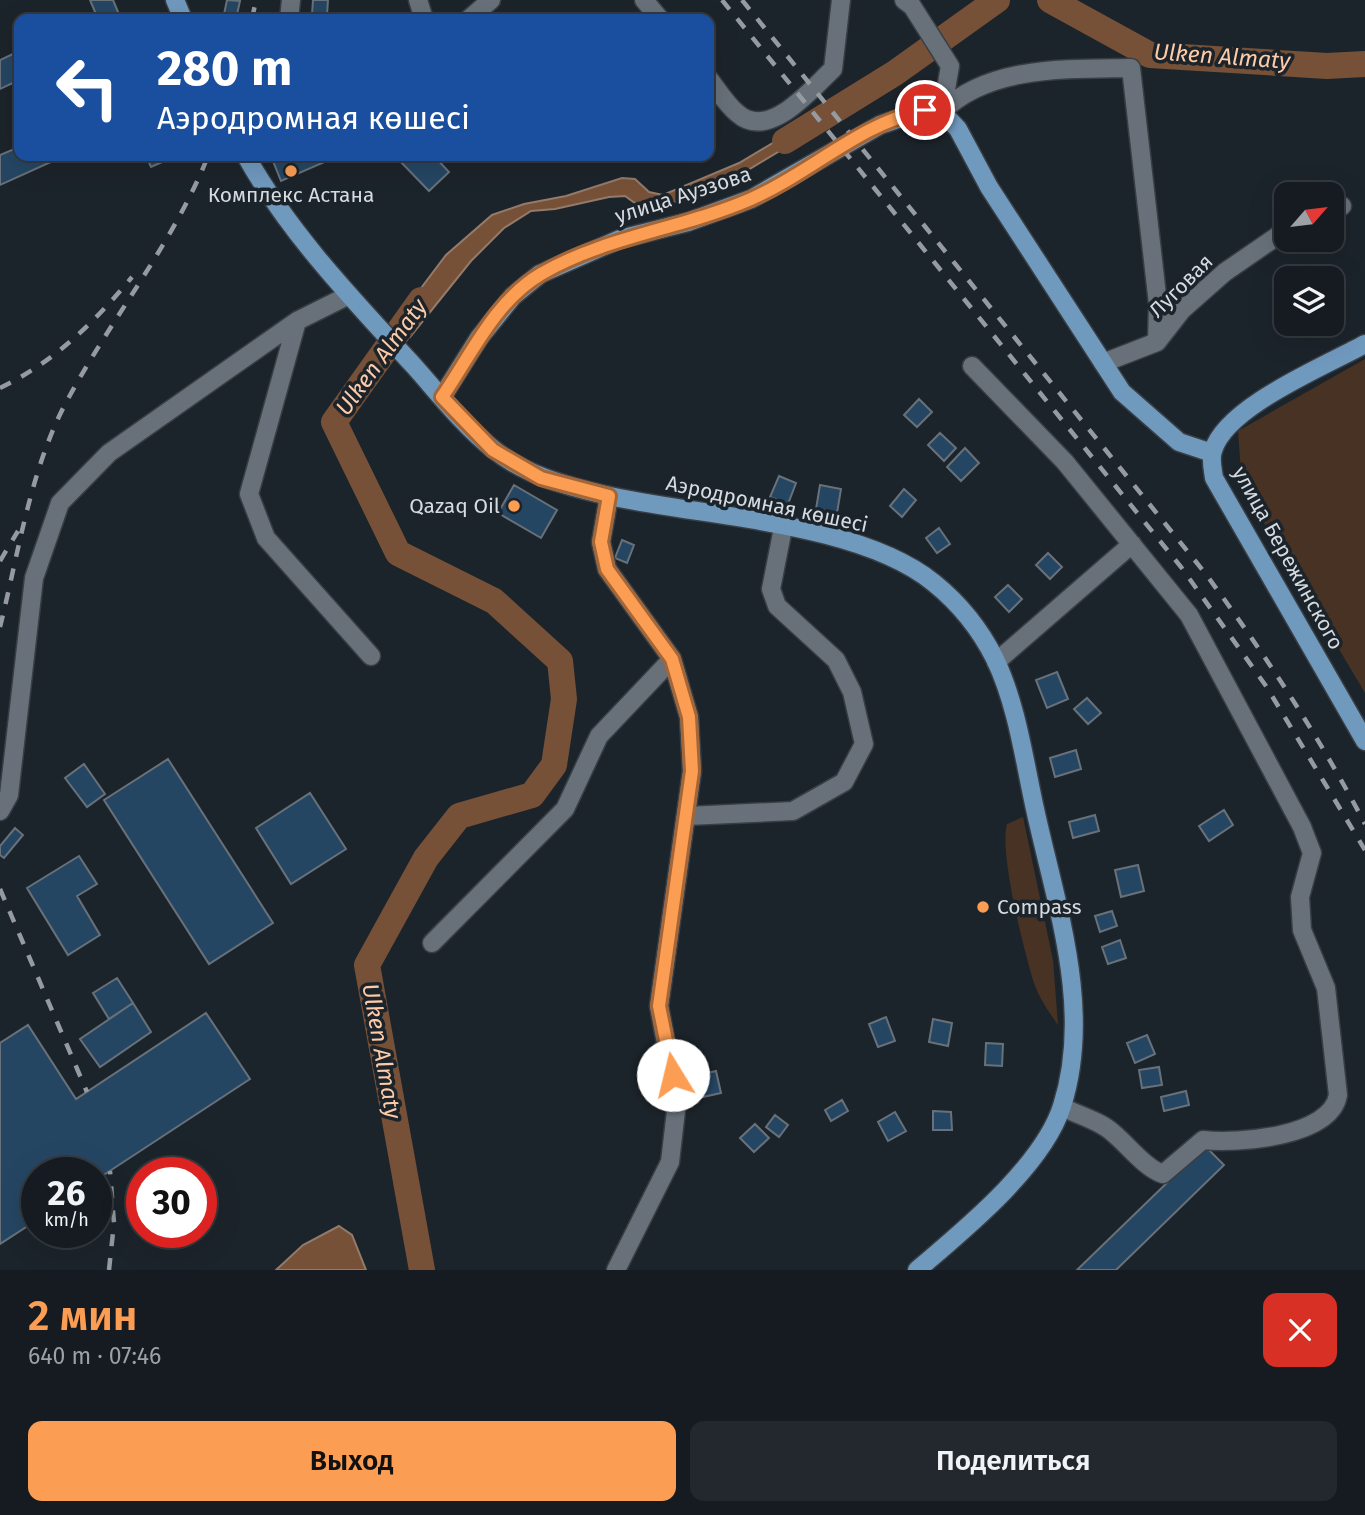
<!DOCTYPE html>
<html lang="ru">
<meta charset="utf-8">
<style>
:root{--surface:#151b20;--page:#22282d;--text:#f1f3f6;--muted:#9da1a5;--line:#34393e;--accent:#fc9d54}
body{margin:0;font-family:"Fira Sans",sans-serif;background:var(--page);color:var(--text);height:100vh;display:flex;flex-direction:column;font-size:26px;white-space:nowrap}
*{box-sizing:border-box;margin:0}
p{font-size:23px;color:var(--muted)}
.icon{flex:none;width:38px;height:38px;fill:none;stroke:currentColor;stroke-width:2;stroke-linecap:round;stroke-linejoin:round}
.map{position:relative;height:1270px;overflow:hidden}
.panel{display:flex;flex-direction:column;background:var(--surface);flex:1}
.panel>*{flex:none}
.top-card{position:absolute;left:14px;top:14px;width:700px;height:147px;border-radius:14px;box-shadow:0 7px 28px #0002,0 0 0 2px var(--line);background:#1a4fa0;color:#fff;overflow:hidden}
.needle{width:46px;rotate:62deg}
.buttons{position:absolute;left:1274px;top:182px;display:grid;gap:14px}
.buttons a{display:grid;place-items:center;width:70px;height:70px;border-radius:14px;background:var(--surface);box-shadow:0 7px 28px #0002,0 0 0 2px var(--line);font-size:35px}
.speed{position:absolute;left:21px;top:1157px;display:flex;gap:14px;font-size:35px;font-weight:700;text-align:center}
.speed>*{display:grid;place-content:center;width:91px;height:91px;border-radius:50%;background:var(--surface);box-shadow:0 7px 28px #0002,0 0 0 2px var(--line);line-height:1}
.speed small{font-size:18px;font-weight:400}
.speed .limit{border:10px solid #d22;background:#fff;color:#111}
.pin{position:absolute;display:grid;place-items:center;width:60px;height:60px;color:#fff;margin:-30px;border:4px solid #fff;border-radius:50%;box-shadow:0 2px 7px #0007}
.me{position:absolute;width:77px;margin:-38px;rotate:351deg;stroke-linejoin:round;filter:drop-shadow(0 0 5px #0008)}
.turn{display:flex;align-items:center;gap:24px;height:147px;padding:0 28px;font-size:32px}
.turn .icon{width:91px;height:91px;stroke-width:2.5}
.turn b{display:block;font-size:49px;line-height:60px}
.round{display:grid;place-items:center;flex:none;width:74px;height:74px;border-radius:14px;background:var(--page)}
.head{display:flex;align-items:center;justify-content:space-between;height:119px;padding:0 28px}
h1{font-size:42px;font-weight:600;line-height:52px;color:var(--accent)}
.cta{display:flex;gap:14px;margin-top:auto;padding:14px 28px}
.cta a{flex:1;height:80px;border-radius:14px;background:var(--accent);color:#111;font-size:28px;font-weight:600;line-height:80px;text-align:center}
.cta a+a{background:var(--page);color:var(--text)}
.map>svg:first-child{display:block}
.green{fill:#473223}
.water{fill:#765137;stroke:#937a6a;stroke-width:2}
.lines{fill:none;stroke-linecap:round;stroke-linejoin:round}
.river{stroke:#765137;stroke-width:26}
.building{fill:#254663;stroke:#687179;stroke-width:2}
.minor-casing{stroke:#383e44;stroke-width:21}
.major-casing{stroke:#383e44;stroke-width:21}
.minor{stroke:#68717a;stroke-width:18}
.major{stroke:#7099be;stroke-width:18}
.rail{stroke:#959ba1;stroke-width:4.5;stroke-dasharray:12 12;stroke-linecap:butt}
.route-casing{stroke:#a46637;stroke-width:18}
.route{stroke:#fc9d54;stroke-width:12}
.poi-dot{fill:#fc9d54;stroke:#1c242b;stroke-width:2.5}
.labels{text-anchor:middle;dominant-baseline:central;stroke-width:7;stroke-linejoin:round;paint-order:stroke}
.poi-label{font-size:21px;fill:#d6dbe0;stroke:#1c242b}
.street-label{font-size:21px;fill:#d6dbe0;stroke:#1c242b}
.water-label{font-size:23px;font-style:italic;fill:#fecba8;stroke:#1c242b}
</style>
<div class="map">
<svg width="1365" height="1270" viewBox="0 0 1365 1270">
<rect width="100%" height="100%" fill="#1c242b"/>
<path class="green" d="M1365,359V693L1242,486L1238,431Z
M1023,817L1053,960L1058,1025C1049,1012 1039,998 1034,983C1024,951 999,853 1007,824Z"/>
<path class="water" d="M813,119L818,128L733,179L668,205L654,208L639,206L625,196L609,197L555,209L531,211L504,228L471,261L410,337L394,324L446,255L492,215L524,204L566,196L622,178L635,179L649,192L663,195L739,163Z
M339,1226L352,1235L366,1270H276L303,1245Z"/>
<g class="lines">
<path class="river" d="M1050,0L1150,55L1327,66L1365,64
M785,141L895,73L997,0
M421,300L334,422L398,553L494,601L560,661L564,699L554,765L532,795L459,816L426,858L367,965L422,1270"/>
</g>
<path class="building" d="M90,0H113L121,19H98Z
M227,0L240,1L236,19H223Z
M313,0H328L327,15H312Z
M19,51V80L0,89V60Z
M19,147V156H64L0,185V155Z
M146,156H176L151,167Z
M286,156H338L281,181L273,161Z
M395,156H434L449,172L429,191Z
M919,399L932,412L917,427L904,415Z
M940,433L956,448L944,461L928,445Z
M965,448L979,463L961,481L947,467Z
M779,476L796,483L788,504L770,497Z
M514,485L557,510L541,538L498,513Z
M820,485L841,489L837,513L816,509Z
M904,489L916,500L902,517L890,506Z
M939,528L950,544L937,553L926,538Z
M622,540L634,545L627,563L615,558Z
M1048,553L1062,567L1050,579L1036,565Z
M1008,585L1022,599L1009,612L995,597Z
M1057,672L1068,699L1047,708L1036,680Z
M1087,698L1101,713L1088,724L1074,709Z
M1076,750L1081,769L1055,777L1050,758Z
M168,759L273,923L209,964L104,800Z
M84,764L105,794L87,807L65,778Z
M310,793L346,849L291,884L256,828Z
M1224,810L1233,825L1209,841L1199,826Z
M1095,815L1099,831L1073,838L1069,822Z
M15,828L23,835L4,858L0,855V846Z
M79,856L97,884L77,896L100,935L68,955L27,888Z
M1138,865L1144,891L1121,897L1115,870Z
M1112,911L1117,926L1100,932L1095,916Z
M1120,940L1126,958L1108,964L1102,947Z
M117,978L133,1003L109,1019L93,993Z
M133,1003L151,1032L100,1067L80,1039Z
M206,1013L250,1079L96,1180V1172H37V1220L0,1244V1043L28,1025L76,1099Z
M886,1017L895,1041L878,1047L869,1024Z
M933,1019L952,1023L948,1046L929,1042Z
M1147,1035L1155,1054L1135,1063L1127,1043Z
M986,1043L1003,1044L1002,1066L985,1065Z
M1159,1067L1162,1085L1142,1088L1139,1070Z
M716,1071L721,1093L703,1097L698,1075Z
M1186,1091L1189,1105L1164,1111L1161,1097Z
M842,1100L848,1111L831,1121L825,1110Z
M933,1111L951,1112L952,1130H933Z
M895,1112L906,1131L888,1141L878,1122Z
M775,1115L788,1125L779,1137L766,1127Z
M755,1124L769,1138L754,1152L740,1138Z
M1205,1146L1224,1165L1116,1270H1077Z"/>
<g class="lines">
<defs>
<path id="minor" d="M418,0L424,19
M644,0L660,19
M904,0L912,6L950,66L942,112
M289,19L291,0
M469,19L491,0
M709,79C718,90 726,104 737,113C769,142 811,89 833,69L841,0
M942,112C988,65 1070,69 1131,68L1158,304L1157,342
M1332,208L1342,206
M297,321L249,494L266,538L371,656
M1103,363L1157,342L1182,310L1225,272L1286,230
M972,366L1065,462L1189,615L1302,827L1312,853L1300,897L1302,930L1326,988L1338,1095C1331,1137 1237,1144 1203,1140L1163,1174C1146,1169 1128,1145 1112,1132C1100,1121 1078,1115 1062,1107
M609,496L601,542L607,569L672,659L689,717L692,771L659,1006L677,1102L670,1162L616,1270
M996,662L1132,544
M0,811L9,795L34,578L60,503L109,453L297,321L349,295
M687,816L793,811L844,782L864,744L852,692L836,660L777,606L771,589L783,528
M432,943L565,809L599,736L672,659"/>
<path id="major" d="M175,0L183,19
M246,156C289,233 354,301 414,366C439,394 464,426 493,449C525,475 566,486 605,495C700,517 858,521 934,583C960,604 980,629 995,659C1017,705 1024,759 1035,809C1056,905 1093,1009 1062,1106C1043,1166 964,1230 917,1270
M1365,344C1325,366 1225,407 1213,451C1210,459 1213,470 1214,478L1365,741
M442,397L479,338L513,296L540,274L620,239L688,222L751,199L880,125L925,110L942,112L958,129L989,187L1122,392L1179,442L1212,453"/>
</defs>
<use href="#minor" class="minor-casing"/>
<use href="#major" class="major-casing"/>
<use href="#minor" class="minor"/>
<use href="#major" class="major"/>
<path class="rail" d="M722,0L1181,567L1266,686L1365,850
M742,0L1205,573C1264,653 1319,736 1365,824
M252,19L256,0
M0,388C54,362 94,323 132,277
M0,561L18,531
M0,627C19,551 31,465 69,397C113,316 174,242 208,156
M0,889L87,1092
M109,1270L114,1223L110,1171"/>
</g>
<g class="lines">
<defs>
<path id="route" d="M673,1075L659,1006L692,771L689,717L672,659L607,569L601,542L609,496L541,478L493,450L442,397C471,355 495,301 541,274C606,236 682,229 751,199C811,173 860,123 925,110"/>
</defs>
<use href="#route" class="route-casing"/>
<use href="#route" class="route"/>
</g>
<g class="poi-dot">
<circle cx="291" cy="171" r="7"/>
<circle cx="514" cy="506" r="7"/>
<circle cx="983" cy="907" r="7"/>
</g>
<g class="labels">
<g class="poi-label">
<text x="291" y="195">Комплекс Астана</text>
<text x="500" y="506" text-anchor="end">Qazaq Oil</text>
<text x="997" y="907" text-anchor="start">Compass</text>
</g>
<g class="street-label">
<text transform="translate(683 195) rotate(-18)">улица Ауэзова</text>
<text transform="translate(1181 286) rotate(-45)">Луговая</text>
<text transform="translate(767 504) rotate(12)">Аэродромная көшесі</text>
<text transform="translate(1288 558) rotate(61)">улица Бережинского</text>
</g>
<g class="water-label">
<text transform="translate(1222 56) rotate(4)">Ulken Almaty</text>
<text transform="translate(381 357) rotate(-54)">Ulken Almaty</text>
<text transform="translate(382 1051) rotate(80)">Ulken Almaty</text>
</g>
</g>
</svg>
<div class="buttons">
<a><svg class="needle" viewBox="-14 -14 28 28"><path d="M0-13l5 13h-10z" fill="#e53935"/><path d="M0 13l5-13h-10z" fill="#9da1a5"/></svg></a>
<a><svg class="icon" aria-label="layers" viewBox="0 0 24 24"><path d="M12 4l9 5-9 5-9-5zM3 14l9 5 9-5"/></svg></a>
</div>
<div class="speed"><div>26<small>km/h</small></div><div class="limit">30</div></div>
<div class="pin" style="left:925px;top:110px;background:#d93025"><svg class="icon" aria-label="arrive" viewBox="0 0 24 24"><path d="M6 21V4h12l-3 4 3 4H6"/></svg></div>
<svg class="me" style="left:673px;top:1075px" viewBox="-20 -20 40 40"><circle r="19" fill="#fff"/><path d="M0-13L10 11 0 6-10 11z" fill="#fc9d54"/></svg>
<div class="top-card">
<div class="turn"><svg class="icon" aria-label="left" viewBox="0 0 24 24"><path d="M17 20v-9H6M10 6l-5 5 5 5"/></svg><div><b>280 m</b>Аэродромная көшесі</div></div>
</div>
</div>
<section class="panel">
<div class="head"><div><h1>2 мин</h1><p>640 m · 07:46</p></div><a class="round" style="background:#d93025;color:#fff"><svg class="icon" aria-label="close" viewBox="0 0 24 24"><path d="M6 6l12 12M18 6L6 18"/></svg></a></div>
<div class="cta"><a>Выход</a><a>Поделиться</a></div>
</section>
